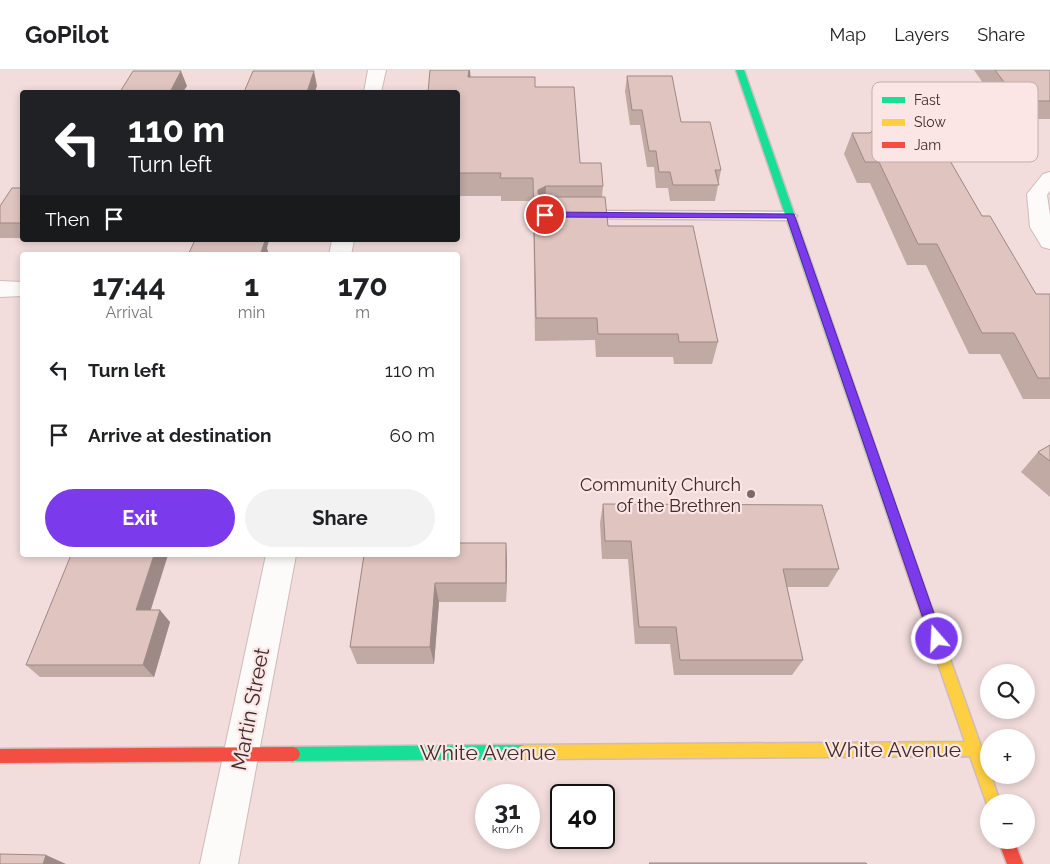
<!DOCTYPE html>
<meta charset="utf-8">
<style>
:root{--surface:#fff;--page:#f2f2f2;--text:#202124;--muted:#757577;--line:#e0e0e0;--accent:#7c3aed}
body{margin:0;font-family:Raleway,sans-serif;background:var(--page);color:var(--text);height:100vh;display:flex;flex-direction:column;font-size:19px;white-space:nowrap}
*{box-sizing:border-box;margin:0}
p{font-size:16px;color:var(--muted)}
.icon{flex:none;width:28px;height:28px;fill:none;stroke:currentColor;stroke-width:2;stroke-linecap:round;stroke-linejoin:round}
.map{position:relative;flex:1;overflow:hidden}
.drawer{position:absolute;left:20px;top:182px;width:440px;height:305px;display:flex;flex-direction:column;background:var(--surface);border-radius:5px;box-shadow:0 2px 8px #0003}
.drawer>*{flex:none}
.top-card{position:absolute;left:20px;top:20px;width:440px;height:152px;border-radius:5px;box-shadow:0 2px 8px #0003;background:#202124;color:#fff;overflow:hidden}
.fabs{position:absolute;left:980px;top:594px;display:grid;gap:10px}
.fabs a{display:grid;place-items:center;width:55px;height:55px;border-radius:50%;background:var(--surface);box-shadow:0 2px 8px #0003;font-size:25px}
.speed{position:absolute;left:475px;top:714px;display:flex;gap:10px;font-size:25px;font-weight:700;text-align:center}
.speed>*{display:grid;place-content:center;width:65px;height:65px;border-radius:50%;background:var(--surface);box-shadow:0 2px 8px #0003;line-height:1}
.speed small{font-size:12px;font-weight:400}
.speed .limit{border:2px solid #111;border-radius:8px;background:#fff;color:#111}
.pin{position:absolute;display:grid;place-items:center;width:42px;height:42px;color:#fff;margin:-21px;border:2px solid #fff;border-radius:50%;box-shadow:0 1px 5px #0007}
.me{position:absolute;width:55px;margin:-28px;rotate:341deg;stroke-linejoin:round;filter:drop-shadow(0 0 4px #0008)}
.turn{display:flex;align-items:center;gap:18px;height:105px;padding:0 25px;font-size:22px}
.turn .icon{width:65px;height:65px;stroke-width:2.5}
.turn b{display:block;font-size:35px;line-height:42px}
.then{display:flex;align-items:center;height:48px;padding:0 25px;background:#0003;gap:10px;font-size:19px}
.eta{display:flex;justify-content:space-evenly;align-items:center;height:85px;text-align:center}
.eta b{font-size:30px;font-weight:700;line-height:35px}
.action{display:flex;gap:10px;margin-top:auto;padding:10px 25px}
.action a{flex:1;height:58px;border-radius:30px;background:var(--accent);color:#fff;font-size:20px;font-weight:700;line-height:58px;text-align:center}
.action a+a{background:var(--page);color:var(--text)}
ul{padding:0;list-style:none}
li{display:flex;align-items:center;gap:15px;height:65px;padding:0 25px}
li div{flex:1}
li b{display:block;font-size:19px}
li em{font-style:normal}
header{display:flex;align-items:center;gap:30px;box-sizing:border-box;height:70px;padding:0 25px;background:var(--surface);border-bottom:1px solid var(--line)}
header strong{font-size:24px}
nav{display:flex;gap:28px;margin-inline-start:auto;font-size:18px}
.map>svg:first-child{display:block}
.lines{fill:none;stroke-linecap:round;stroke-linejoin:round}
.lane-casing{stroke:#cebbbb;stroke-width:3}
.street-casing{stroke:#cebbbb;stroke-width:2}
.fast-casing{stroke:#cebbbb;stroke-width:3}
.slow-casing{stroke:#cebbbb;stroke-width:3}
.jam-casing{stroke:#cebbbb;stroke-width:3}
.lane{fill:#fdfafa;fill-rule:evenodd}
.street{fill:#fdfafa;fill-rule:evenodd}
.fast{fill:#16e098;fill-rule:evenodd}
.slow{fill:#ffcf43;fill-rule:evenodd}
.jam{fill:#f24e42;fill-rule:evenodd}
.wall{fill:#c1a9a4}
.shaded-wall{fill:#9d8986}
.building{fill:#e0c4bf;stroke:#9d8986}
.route{fill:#7c3aed;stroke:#51269a}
.poi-dot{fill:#7e6969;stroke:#fbe5e5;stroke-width:2}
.labels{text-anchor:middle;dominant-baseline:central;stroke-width:4.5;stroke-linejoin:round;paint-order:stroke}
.poi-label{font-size:18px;fill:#3f2b2b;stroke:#fbe5e5;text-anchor:end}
.near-street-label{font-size:21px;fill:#3f2b2b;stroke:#fbe5e5}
.key{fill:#fbe5e5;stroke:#c3adad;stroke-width:1}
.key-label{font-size:14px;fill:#3f2b2b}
</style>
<header>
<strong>GoPilot</strong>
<nav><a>Map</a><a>Layers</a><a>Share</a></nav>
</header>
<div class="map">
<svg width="1050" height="794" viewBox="0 0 1050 794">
<rect width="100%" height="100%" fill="#f2dcdc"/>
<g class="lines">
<defs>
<path id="lane" d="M585,141L791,142L797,146L791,150L581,148L579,145Z"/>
<path id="street" d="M368,0H386L381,22H364Z
M1050,102V121L1047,125L1050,145V179L1042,177L1030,157L1027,124L1043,104Z
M332,170H354L351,185H329Z
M0,211L22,212V226L0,227Z
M266,485H296L238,794H200Z"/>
<path id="fast" d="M736,0H744L912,482L910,486L906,487L902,486L900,482Z
M524,675L529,677L531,682L529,687L524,689L293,691L288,689L286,684L288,679L293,677Z"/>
<path id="slow" d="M906,477L910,478L912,482L982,679L989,699V705H991L1000,732H989L988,737L970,686L524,689L519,687L517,682L519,677L524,675L965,672L900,482L902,478Z"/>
<path id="jam" d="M293,677L298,679L300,684L298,689L293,691L0,693V679Z
M998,770H1014L1023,794H1007Z"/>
</defs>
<use href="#lane" class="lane-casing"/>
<use href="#street" class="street-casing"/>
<use href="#fast" class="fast-casing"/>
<use href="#slow" class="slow-casing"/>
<use href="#jam" class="jam-casing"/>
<use href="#lane" class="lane"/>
<use href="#street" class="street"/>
<use href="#fast" class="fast"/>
<use href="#slow" class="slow"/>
<use href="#jam" class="jam"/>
</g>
<path class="wall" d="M430,0H470V7L535,17L580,93L603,116L602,127L608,156L718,272L712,294H674L673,287H596L595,270L535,271L533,131H501V126H458V22Z
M974,0H1050V49H1022L1014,38H1000Z
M627,6L681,52L721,100L715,131H670L668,118H656L654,97H647L640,55H630L625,21Z
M954,52L938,70L982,146L1036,224H1050V329H1023L1000,284H969L926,195H907L870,113H857L844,84L852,63H870Z
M22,118V168H0V136Z
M1050,375V427L1021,402L1038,382Z
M603,434L839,499L828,517H787L803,590L792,605H674L670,574H635L628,489H602L600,453Z
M506,473L507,492L506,532H439L434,594H357L350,577L364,485Z
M170,552L154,607H40L26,595Z"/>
<path class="shaded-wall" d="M469,0H470L471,12L468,7Z
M181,1L187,16L183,22H170Z
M314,1L317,16L315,22H307Z
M964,31L954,52L925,84L934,63Z
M546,116L545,139L538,123V120Z
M259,170H269L267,178L269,185H260Z
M506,473L507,492L506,532Z
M154,485H168L147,552L136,540Z
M435,513L439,532L434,594L430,577Z
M160,540L170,552L154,607L143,595Z
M46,785L66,794H43Z"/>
<path class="building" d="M430,0H469L468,7H535V17H574L580,93H601L603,116H546L538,120V123L541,127H605L608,156H693L718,272H679L678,264H598L597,248H536L533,108H500L501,103H458V22H428Z
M995,0H1050V31H1032L1024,20H1010Z
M133,1H181L170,22H120Z
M253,1H314L307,22H244Z
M627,6H672L681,52H710L721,100H715L719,115H673L670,102H659L656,81H649L642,40H632Z
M918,16L964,31L934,63L982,146H990L1036,224H1050V308H1038L1014,263H982L937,174H918L879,92H865L852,63H870Z
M12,118H22V153H0V136Z
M195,170H259V171H265L260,185H188Z
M1050,375V391L1038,382Z
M603,434L822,435L839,499H783L803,590H680L676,557H639L631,471H605Z
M458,473H506V513H435L430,577H350L364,485H458Z
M71,485H154L136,540H160L143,595H26Z
M0,784L46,785L43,794H0Z
M649,793H866L867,794H650Z"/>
<path class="route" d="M545,142L794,144L943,569L942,573L937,575L932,573L930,569L787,148L542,147V143Z"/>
<circle class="poi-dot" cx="751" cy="424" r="5"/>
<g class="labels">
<g class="poi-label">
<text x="741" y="414">Community Church<tspan x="741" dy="21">of the Brethren</tspan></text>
</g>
<g class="near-street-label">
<text transform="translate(250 639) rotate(-79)">Martin Street</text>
<text x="893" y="679">White Avenue</text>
<text x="488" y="682">White Avenue</text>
</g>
</g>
<rect x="872" y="12" width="166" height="80" rx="8" class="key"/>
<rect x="882" y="27" width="23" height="6" fill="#16e098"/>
<rect x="882" y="49" width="23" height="7" fill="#ffcf43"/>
<rect x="882" y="72" width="23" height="6" fill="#f24e42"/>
<g class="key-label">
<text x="914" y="35">Fast</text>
<text x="914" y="57">Slow</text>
<text x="914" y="80">Jam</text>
</g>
</svg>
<div class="fabs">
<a><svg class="icon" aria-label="search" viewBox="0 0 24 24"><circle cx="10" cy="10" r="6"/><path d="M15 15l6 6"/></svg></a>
<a>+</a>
<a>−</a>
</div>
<div class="speed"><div>31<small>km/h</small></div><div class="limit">40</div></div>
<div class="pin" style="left:545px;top:145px;background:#d93025"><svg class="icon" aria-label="arrive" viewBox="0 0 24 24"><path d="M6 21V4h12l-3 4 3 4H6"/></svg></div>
<svg class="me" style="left:937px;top:569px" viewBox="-20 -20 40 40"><circle r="17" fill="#7c3aed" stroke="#fff" stroke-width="3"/><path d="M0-11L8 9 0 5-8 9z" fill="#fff"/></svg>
<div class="top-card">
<div class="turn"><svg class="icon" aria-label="left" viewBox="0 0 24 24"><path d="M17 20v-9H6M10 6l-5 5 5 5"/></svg><div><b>110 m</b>Turn left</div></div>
<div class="then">Then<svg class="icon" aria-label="arrive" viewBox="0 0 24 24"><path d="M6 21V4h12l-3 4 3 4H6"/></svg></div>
</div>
<section class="drawer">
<div class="eta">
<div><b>17:44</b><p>Arrival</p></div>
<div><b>1</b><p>min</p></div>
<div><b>170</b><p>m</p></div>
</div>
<ul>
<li><svg class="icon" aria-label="left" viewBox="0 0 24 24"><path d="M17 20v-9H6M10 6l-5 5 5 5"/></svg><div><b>Turn left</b></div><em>110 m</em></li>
<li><svg class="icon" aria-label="arrive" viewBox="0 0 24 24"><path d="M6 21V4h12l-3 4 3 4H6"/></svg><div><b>Arrive at destination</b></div><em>60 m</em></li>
</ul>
<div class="action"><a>Exit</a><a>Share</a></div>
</section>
</div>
